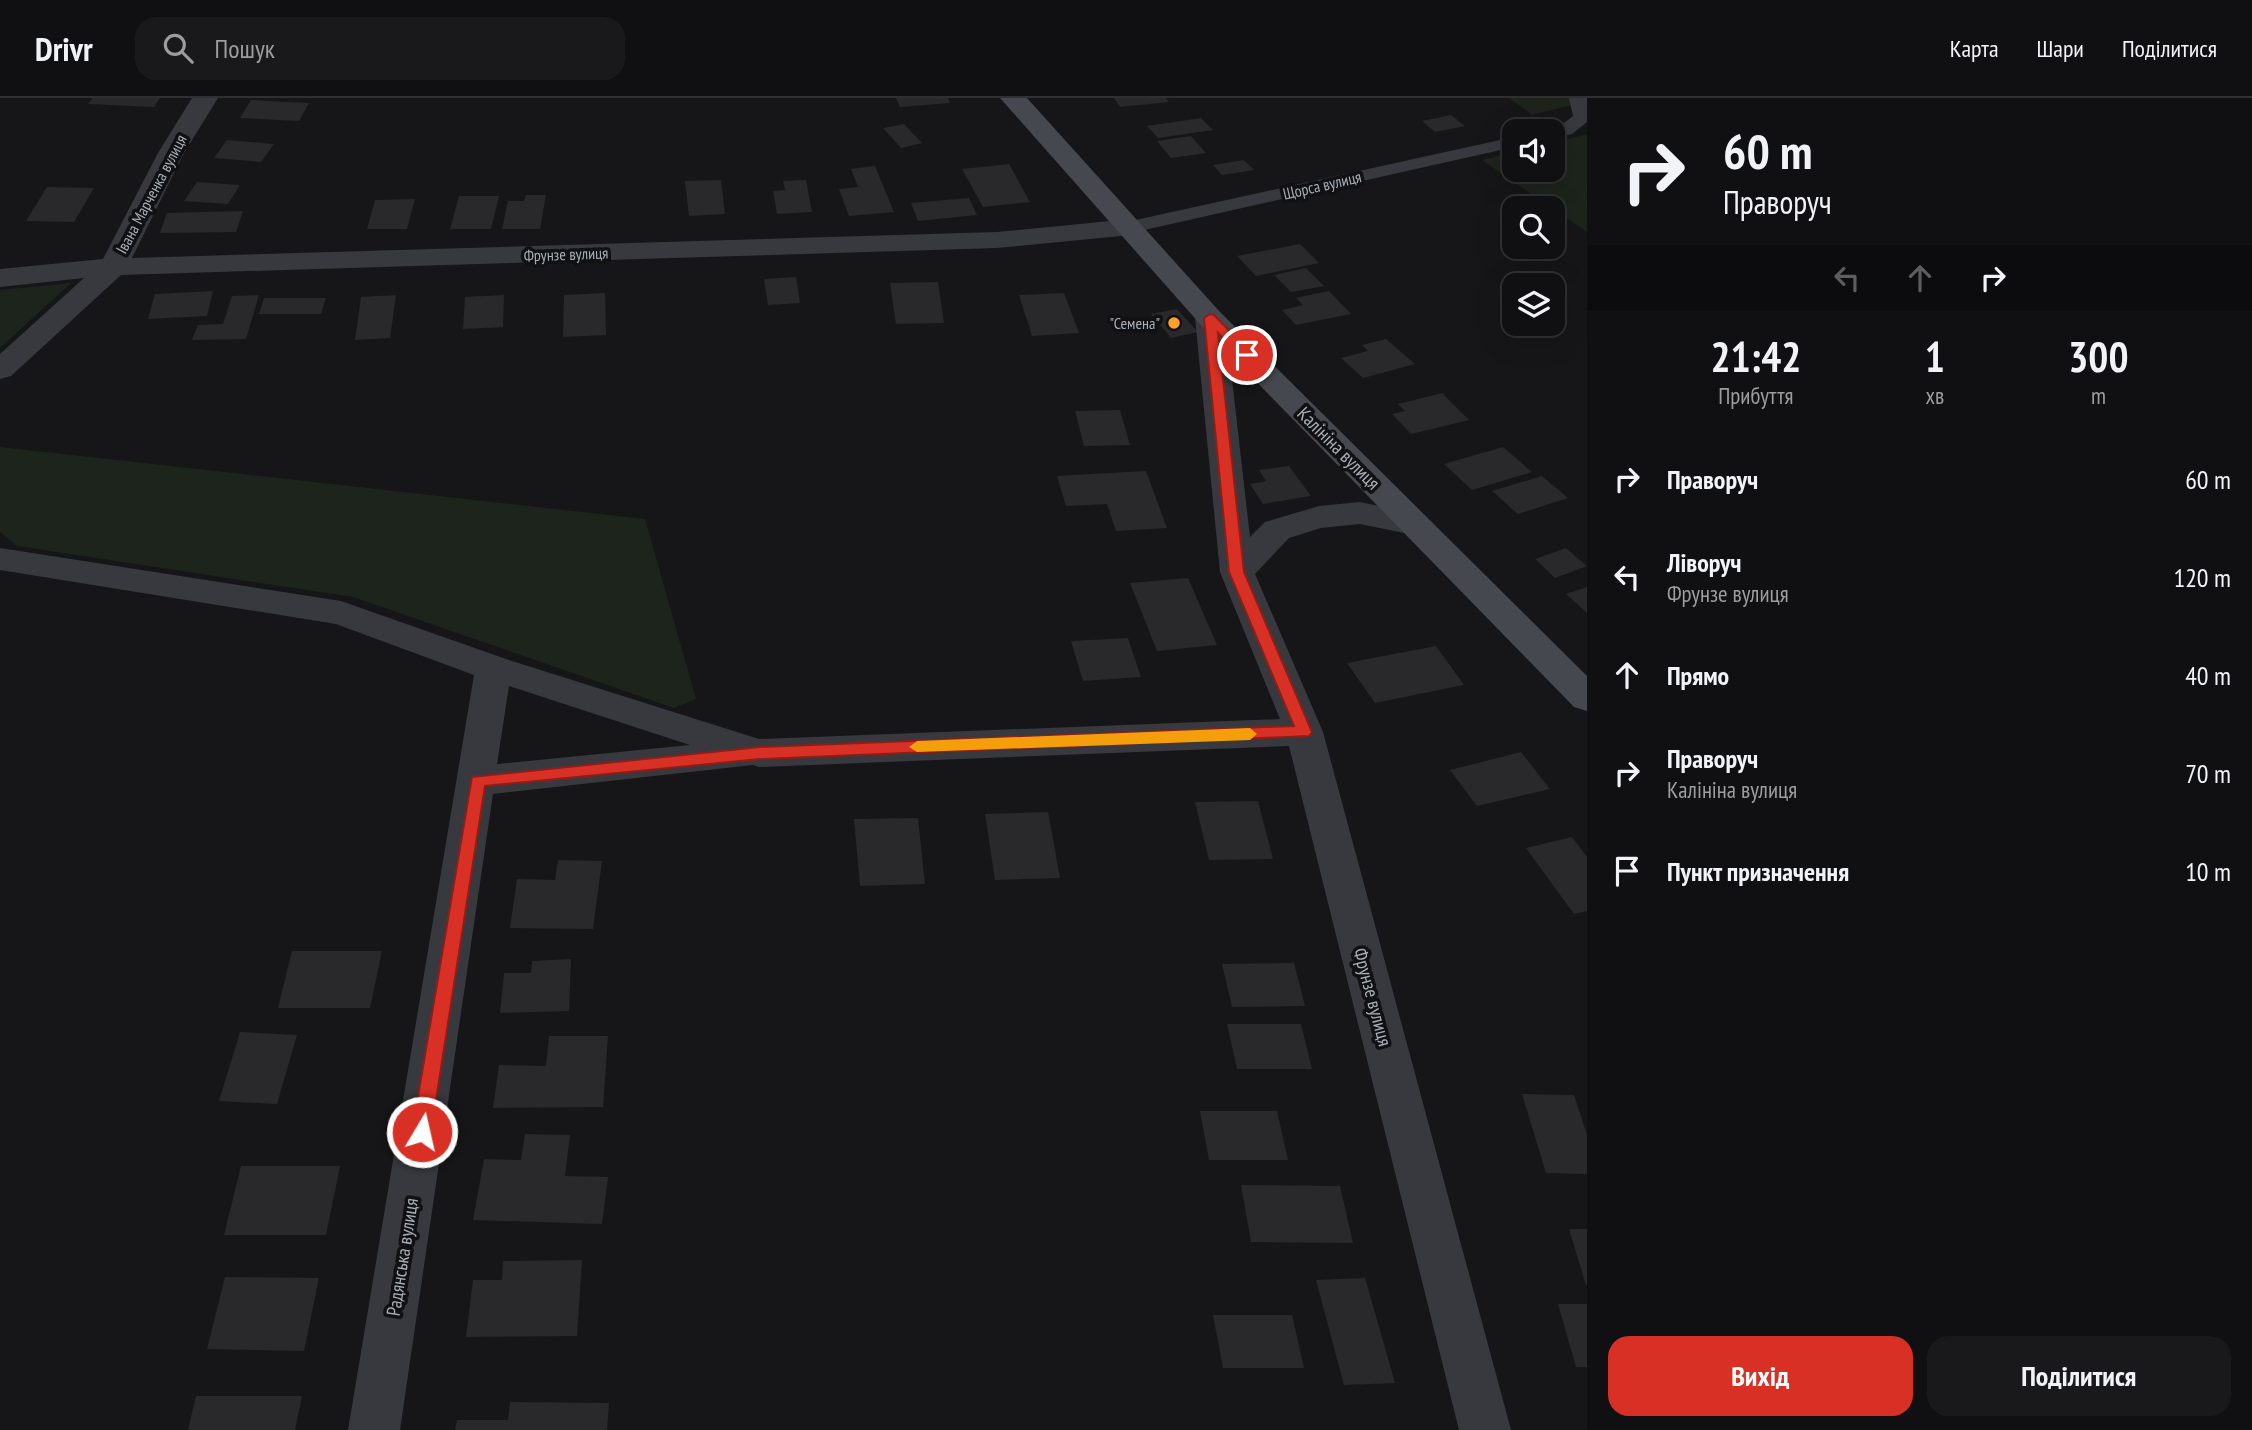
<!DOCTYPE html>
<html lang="uk">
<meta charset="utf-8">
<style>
:root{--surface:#101012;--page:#19191b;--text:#f1f3f6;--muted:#9c9d9f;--line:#303032;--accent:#d93025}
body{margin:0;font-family:"PT Sans Narrow",sans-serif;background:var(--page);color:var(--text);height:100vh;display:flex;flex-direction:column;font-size:26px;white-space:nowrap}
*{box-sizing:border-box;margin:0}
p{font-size:23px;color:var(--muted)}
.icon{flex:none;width:38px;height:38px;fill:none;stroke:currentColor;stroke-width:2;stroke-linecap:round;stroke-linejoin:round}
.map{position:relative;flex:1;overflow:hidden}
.panel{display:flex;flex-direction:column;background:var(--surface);width:665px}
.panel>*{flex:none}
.guide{background:#101012;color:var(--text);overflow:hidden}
.fabs{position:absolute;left:1502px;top:21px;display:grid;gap:14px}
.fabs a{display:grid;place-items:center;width:63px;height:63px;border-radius:14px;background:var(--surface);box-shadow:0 7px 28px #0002,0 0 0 2px var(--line);font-size:35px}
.pin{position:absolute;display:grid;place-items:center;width:60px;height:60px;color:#fff;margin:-30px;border:4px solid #fff;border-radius:50%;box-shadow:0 2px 7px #0007}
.me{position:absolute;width:77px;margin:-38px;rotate:9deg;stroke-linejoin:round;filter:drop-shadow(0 0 5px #0008)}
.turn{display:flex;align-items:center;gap:24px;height:147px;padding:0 21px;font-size:32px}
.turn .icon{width:91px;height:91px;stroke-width:2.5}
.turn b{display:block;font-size:49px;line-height:60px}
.lanes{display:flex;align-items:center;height:66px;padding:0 21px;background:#0003;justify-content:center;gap:35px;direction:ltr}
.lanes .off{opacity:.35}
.eta{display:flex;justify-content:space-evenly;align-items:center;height:119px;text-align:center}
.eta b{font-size:42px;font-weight:700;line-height:49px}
.button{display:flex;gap:14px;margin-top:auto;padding:14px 21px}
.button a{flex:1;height:80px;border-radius:21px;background:var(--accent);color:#fff;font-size:28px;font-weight:700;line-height:80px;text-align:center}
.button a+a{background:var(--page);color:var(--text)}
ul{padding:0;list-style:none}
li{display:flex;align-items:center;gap:21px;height:98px;padding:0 21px}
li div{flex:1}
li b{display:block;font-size:26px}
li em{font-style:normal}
header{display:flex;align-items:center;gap:42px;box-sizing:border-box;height:98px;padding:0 35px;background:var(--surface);border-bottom:2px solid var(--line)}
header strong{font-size:33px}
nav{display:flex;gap:38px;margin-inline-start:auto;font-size:24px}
.search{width:490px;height:63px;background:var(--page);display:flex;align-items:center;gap:18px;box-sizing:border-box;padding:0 24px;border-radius:21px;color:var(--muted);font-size:26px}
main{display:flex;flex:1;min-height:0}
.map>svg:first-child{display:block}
.green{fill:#1c241c}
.building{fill:#29292c}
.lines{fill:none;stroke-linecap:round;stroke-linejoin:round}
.lane{fill:#37393e;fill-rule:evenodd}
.street{fill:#37393e;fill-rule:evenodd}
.secondary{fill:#45484e;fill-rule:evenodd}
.route{fill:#d93025;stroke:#8d1f18;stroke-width:2}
.slow{fill:#f59e0b}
.poi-dot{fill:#ffa028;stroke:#111113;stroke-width:2.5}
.labels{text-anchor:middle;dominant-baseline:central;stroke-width:7;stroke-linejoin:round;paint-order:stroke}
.far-street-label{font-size:16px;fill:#a7afb9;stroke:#111113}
.far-poi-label{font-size:16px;fill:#a7afb9;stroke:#111113;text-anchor:end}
.street-label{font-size:19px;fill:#a7afb9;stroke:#111113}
</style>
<header>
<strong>Drivr</strong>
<div class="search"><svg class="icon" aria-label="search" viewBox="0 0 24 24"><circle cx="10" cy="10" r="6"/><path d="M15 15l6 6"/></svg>Пошук</div>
<nav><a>Карта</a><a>Шари</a><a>Поділитися</a></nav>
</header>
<main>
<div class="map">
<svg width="1587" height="1332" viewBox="0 0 1587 1332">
<rect width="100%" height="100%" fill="#161618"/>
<path class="green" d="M1509,0H1587V3L1532,17Z
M1587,36V134L1482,62L1514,54V72H1552V45Z
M71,185L0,250V192Z
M0,349L645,421L696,601L674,610L353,499L17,448L0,434Z"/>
<path class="building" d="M93,0H160L154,9L88,6Z
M896,0H948L950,5L900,9Z
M1114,0H1166L1169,4L1120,9Z
M251,2L309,5L299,23L240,20Z
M1451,17L1465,28L1435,34L1422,23Z
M1201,20L1213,32L1158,40L1147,28Z
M904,26L922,45L901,50L883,30Z
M1191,38L1206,55L1171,60L1157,43Z
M227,42L274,46L261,64L214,60Z
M1244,62L1254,72L1222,77L1213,67Z
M1009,66L1030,104L983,109L962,71Z
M875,68L894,114L849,118L839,91L858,89L851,71Z
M721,82L725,116L689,118L685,83Z
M806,82L812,114L777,116L773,93L785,92L783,83Z
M197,84L240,87L228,106L184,103Z
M47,89L94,90L74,124L26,123Z
M526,97H546L540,131H502L508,103H524Z
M459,98H499L491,131H450Z
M969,100L977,117L918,123L911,105Z
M415,101L407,131H367L375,102Z
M243,113L236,134L160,135L167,115Z
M1300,146L1319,165L1256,178L1237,158Z
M1306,170L1324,188L1291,194L1274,177Z
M796,179L800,205L768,207L764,181Z
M938,184L944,225L896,226L890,185Z
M213,193L207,218L148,221L155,196Z
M1329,193L1351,216L1296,227L1282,212L1303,207L1296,200Z
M605,195L606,237L563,239L564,197Z
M1064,195L1079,235L1032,238L1019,197Z
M259,197L246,241L192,242L198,227L223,226L232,198Z
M396,197L390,240L355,242L361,199Z
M504,197L503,229L463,231L465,199Z
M264,200H326L321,216H259Z
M1177,211L1198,234L1171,240L1151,216Z
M1386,241L1415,266L1363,280L1341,260L1368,253L1362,247Z
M1442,295L1469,322L1411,336L1392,316L1405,313L1398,306Z
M1120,312L1130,347L1084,348L1075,313Z
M1503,349L1532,374L1472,392L1444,366Z
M1289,368L1311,398L1263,406L1250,386L1266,383L1259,372Z
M1146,373L1167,430L1116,433L1107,406L1066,408L1057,378Z
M1542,378L1568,400L1518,416L1492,393Z
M1566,450L1587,468L1555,480L1535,461Z
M1188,480L1217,547L1157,553L1130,485Z
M1587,489V515L1566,496Z
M1128,540L1141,579L1083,583L1071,543Z
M1436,548L1464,587L1375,605L1347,565Z
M1521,654L1550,691L1477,708L1450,672Z
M1258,703L1273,761L1209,762L1195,704Z
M1048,714L1060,780L995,782L985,716Z
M918,720L925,786L860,788L854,721Z
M1572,739L1587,759V813L1574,816L1526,750Z
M558,762L602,763L593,831L510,830L517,781L555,782Z
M292,853H382L370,910H278Z
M571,861L569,913L500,915L504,875H531L532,863Z
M1294,865L1305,908L1232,909L1222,866Z
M1227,926H1301L1312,971H1237Z
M240,934L297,937L277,1006L219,1003Z
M549,938H608L603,1009L493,1010L499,967L546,968Z
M1522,996L1574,997L1587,1037V1076L1546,1075Z
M1200,1013H1277L1288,1062H1209Z
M525,1036L570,1037L565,1078L608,1079L602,1126L473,1122L484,1061L521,1062Z
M241,1068H340L326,1137H224Z
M1241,1087L1340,1088L1353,1145L1251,1144Z
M1569,1131H1587V1187H1586Z
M582,1162L577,1238L466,1239L473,1182H502L503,1163Z
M225,1179L319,1180L304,1253L207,1251Z
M1365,1180L1395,1285L1344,1287L1316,1182Z
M1558,1206H1587V1269H1576Z
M1213,1217H1292L1304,1270H1223Z
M196,1298H302L295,1332H188Z
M510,1304L609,1305L607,1332H455L457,1322H508Z"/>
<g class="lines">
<path class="lane" d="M1569,0H1587V24L1572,36L1552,40V33H1544L1546,31L1560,28L1573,18Z
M1514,39V49L1131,135L1122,129L1131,123Z"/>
<path class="street" d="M192,0H218L184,55L132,160L997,134L1131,121L1141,123L1145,129L1141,135L1131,137L997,150L121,177L11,278L0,281V256L84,180L0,189V171L103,161L158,55Z
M1210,211L1220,214L1225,220L1250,439L1265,424L1319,408L1360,404L1426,418L1431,426L1426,434L1414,437L1360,426L1321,430L1289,440L1255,476L1323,634L1511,1332H1459L1289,648L759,669L753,667L493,696L400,1332H348L474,577L336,526L0,472V450L341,503L506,561L759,641L1280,621L1220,474L1195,220L1200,214ZM509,588L690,647L497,666Z"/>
<path class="secondary" d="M1000,0H1027L1220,214L1587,578V613L1574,609L1200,226Z"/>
</g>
<path class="route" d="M1210,216L1214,217L1253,257L1247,261L1243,260L1218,235L1244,474L1312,634L1309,638L760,661L485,688L431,1034L428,1040L422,1043L415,1040L412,1034L472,679L760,649L1294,628L1229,474L1204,220Z"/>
<path class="slow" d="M1250,630L1257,636L1250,642L917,654L909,649L917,643Z"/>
<circle class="poi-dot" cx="1174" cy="225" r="7"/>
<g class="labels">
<g class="far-street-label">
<text transform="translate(1322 87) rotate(-13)">Щорса вулиця</text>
<text transform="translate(151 96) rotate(-62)">Івана Марченка вулиця</text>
<text transform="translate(566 156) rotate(-2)">Фрунзе вулиця</text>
</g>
<g class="far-poi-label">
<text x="1160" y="225">"Семена"</text>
</g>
<g class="street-label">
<text transform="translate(1339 350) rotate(45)">Калініна вулиця</text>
<text transform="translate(1373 899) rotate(75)">Фрунзе вулиця</text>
<text transform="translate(402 1159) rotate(-81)">Радянська вулиця</text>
</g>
</g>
</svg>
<div class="fabs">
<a><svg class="icon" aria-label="sound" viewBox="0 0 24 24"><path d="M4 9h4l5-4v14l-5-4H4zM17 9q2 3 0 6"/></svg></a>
<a><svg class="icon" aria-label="search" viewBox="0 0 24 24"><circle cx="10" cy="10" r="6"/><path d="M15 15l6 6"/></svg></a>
<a><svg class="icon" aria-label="layers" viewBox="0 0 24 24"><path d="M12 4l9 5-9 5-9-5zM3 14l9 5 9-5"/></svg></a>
</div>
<div class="pin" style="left:1247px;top:257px;background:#d93025"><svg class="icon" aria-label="arrive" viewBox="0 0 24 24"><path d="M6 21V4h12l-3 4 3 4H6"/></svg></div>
<svg class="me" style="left:422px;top:1034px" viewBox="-20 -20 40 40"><circle r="17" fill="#d93025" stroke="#fff" stroke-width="3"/><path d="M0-11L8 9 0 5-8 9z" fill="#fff"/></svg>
</div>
<section class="panel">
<div class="guide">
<div class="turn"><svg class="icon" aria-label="right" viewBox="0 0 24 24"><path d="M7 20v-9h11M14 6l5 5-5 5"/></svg><div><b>60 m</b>Праворуч</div></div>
<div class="lanes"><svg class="icon off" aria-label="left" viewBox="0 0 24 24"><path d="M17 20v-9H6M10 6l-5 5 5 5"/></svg><svg class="icon off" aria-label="ahead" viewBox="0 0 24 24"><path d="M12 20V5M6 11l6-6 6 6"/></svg><svg class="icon" aria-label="right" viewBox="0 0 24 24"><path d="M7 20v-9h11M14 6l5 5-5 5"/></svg></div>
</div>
<div class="eta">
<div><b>21:42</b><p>Прибуття</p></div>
<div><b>1</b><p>хв</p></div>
<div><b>300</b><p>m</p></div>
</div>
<ul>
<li><svg class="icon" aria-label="right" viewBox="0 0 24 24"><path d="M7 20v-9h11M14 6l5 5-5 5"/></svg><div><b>Праворуч</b></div><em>60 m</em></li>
<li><svg class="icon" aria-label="left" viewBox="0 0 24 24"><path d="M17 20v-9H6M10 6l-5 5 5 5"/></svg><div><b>Ліворуч</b><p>Фрунзе вулиця</p></div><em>120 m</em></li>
<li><svg class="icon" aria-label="ahead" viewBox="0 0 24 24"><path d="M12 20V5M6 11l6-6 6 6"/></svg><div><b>Прямо</b></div><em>40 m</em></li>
<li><svg class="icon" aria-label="right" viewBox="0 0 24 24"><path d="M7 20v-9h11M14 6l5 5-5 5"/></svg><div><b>Праворуч</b><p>Калініна вулиця</p></div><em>70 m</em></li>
<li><svg class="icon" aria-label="arrive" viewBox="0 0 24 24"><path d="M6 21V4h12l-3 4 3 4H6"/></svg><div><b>Пункт призначення</b></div><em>10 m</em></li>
</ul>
<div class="button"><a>Вихід</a><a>Поділитися</a></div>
</section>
</main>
